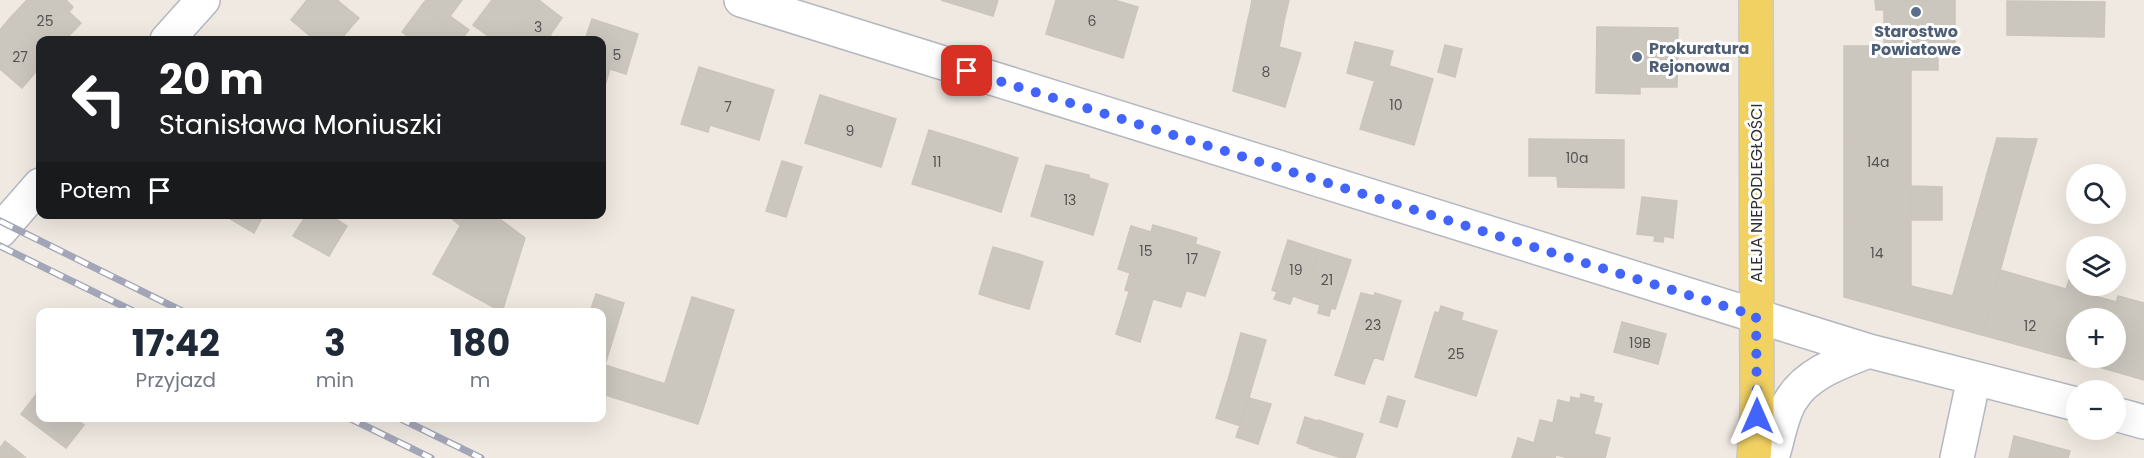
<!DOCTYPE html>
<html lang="pl">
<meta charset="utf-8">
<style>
:root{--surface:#fff;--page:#f6f6f7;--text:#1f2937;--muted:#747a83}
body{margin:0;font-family:Poppins,sans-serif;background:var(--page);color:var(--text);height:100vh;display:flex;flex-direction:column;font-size:22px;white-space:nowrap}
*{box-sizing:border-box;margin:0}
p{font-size:20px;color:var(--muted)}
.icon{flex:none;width:33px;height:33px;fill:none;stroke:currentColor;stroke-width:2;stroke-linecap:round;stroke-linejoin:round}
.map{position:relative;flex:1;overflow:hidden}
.details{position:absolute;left:36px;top:308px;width:570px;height:114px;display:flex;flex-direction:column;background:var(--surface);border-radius:12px;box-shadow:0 6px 24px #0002}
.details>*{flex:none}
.guide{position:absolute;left:36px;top:36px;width:570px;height:183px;border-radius:12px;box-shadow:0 6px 24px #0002;background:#202124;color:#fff;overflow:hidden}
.fabs{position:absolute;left:2066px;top:164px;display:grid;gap:12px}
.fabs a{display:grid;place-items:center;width:60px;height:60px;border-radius:50%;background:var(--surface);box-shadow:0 6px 24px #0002;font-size:30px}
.pin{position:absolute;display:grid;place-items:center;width:51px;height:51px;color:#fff;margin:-26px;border-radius:12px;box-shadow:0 3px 9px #0006}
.me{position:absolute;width:66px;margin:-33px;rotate:0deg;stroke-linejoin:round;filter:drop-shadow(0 0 4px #0008)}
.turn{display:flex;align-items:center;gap:21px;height:126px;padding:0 24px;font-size:27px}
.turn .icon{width:78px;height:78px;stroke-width:2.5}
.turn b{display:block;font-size:42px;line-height:51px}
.then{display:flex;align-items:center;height:57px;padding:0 24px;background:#0003;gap:12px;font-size:22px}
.eta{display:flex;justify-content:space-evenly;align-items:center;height:102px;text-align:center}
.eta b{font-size:36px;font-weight:700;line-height:42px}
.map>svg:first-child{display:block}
.building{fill:#cbc7bf;stroke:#cbc5ba;stroke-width:1.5}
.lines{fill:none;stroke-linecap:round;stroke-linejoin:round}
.minor-casing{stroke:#b4b7c1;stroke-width:36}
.major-casing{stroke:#c9c9c9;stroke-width:36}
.minor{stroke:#fff;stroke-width:33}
.major{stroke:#f2d163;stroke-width:33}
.rail-casing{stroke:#a3a6b8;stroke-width:7}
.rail{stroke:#fff;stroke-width:4.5;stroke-dasharray:14;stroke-linecap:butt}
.route{stroke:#4264fb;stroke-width:10;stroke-dasharray:0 18}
.service-dot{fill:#5c6f8a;stroke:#fff;stroke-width:2}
.labels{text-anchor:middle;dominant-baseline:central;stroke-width:6;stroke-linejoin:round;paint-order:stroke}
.number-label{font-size:14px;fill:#555452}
.service-label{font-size:16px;font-weight:bold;fill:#4e5e75;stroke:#fff}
.street-label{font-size:16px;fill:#2e2e2e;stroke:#fff}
</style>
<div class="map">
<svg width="2144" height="458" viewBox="0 0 2144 458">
<rect width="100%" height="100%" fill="#efe9e1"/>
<path class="building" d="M27,0H66L73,7L69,12L81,23L65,40H40V46L10,18Z
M307,0H337L359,18L340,40H315L291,20Z
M426,0H462L445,23L422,5Z
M492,0H538L540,1L511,40H494L473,25Z
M941,0H998L993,16Z
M1056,0H1114L1138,7L1123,58L1046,34Z
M1252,0H1289L1284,21L1250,11Z
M1875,0H1955V51H1938V70H1911V138H1844V46H1884V10H1876Z
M540,1L562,18L550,35L557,40H511Z
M2007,1L2105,2L2104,37L2007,35Z
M422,5L445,23L432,40H413L402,32Z
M1250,11L1284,21L1281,38L1246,28Z
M450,16L469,30L461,40H432Z
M10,18L40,46V67L22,88L0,69V30Z
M592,19L638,34L626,74L610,69L602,95V40H585Z
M1597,27L1678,28L1677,87H1640V94L1596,93Z
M1246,28L1281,38L1279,47L1301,53L1285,107L1233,91Z
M1355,42L1393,51L1389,66L1380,63L1375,81L1347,73Z
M1445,45L1462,49L1455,77L1438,72Z
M1380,63L1433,79L1414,145L1360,129Z
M699,67L774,90L759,140L710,125L708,132L681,124Z
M820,95L896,119L881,167L805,143Z
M929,130L962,140L945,194L912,184Z
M1844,138H1911V220H1844Z
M1997,138L2037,139L2009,238L1972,227Z
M1529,139L1624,140V188L1558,187L1557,176H1529Z
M962,140L1018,158L1001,212L945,194Z
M782,161L802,167L786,217L766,211Z
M1046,165L1089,175V178L1108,184L1093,235L1031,216Z
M1911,186L1942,187V220H1911Z
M1642,197L1677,201L1673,238L1664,236L1663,242L1654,241L1655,236L1637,234Z
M222,214H264L254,233Z
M307,214H328L347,226L329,256L293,236Z
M446,214H467L461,226Z
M467,214H493L525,238L502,312L433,274Z
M1844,220H1911V286L1991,305L1982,335L1844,297Z
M1153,225L1174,231L1158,282L1118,269L1131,226L1151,232Z
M1972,227L2009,238L1991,305L1953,295Z
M1174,231L1197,238L1195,244L1220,252L1205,296L1158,282Z
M1288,240L1319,250L1304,300L1293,296L1290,304L1274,299L1277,292L1272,290Z
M993,247L1018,254L1004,302L979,294Z
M1319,250L1351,260L1335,309L1331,308L1329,316L1318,313L1320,305L1304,300Z
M1018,254L1043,262L1029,309L1004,302Z
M2000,270L2066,289L2069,280L2076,282V285L2088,286L2086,294L2117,302L2112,318H2076V357H2101L2099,367L1982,335Z
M1130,273L1158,282L1153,299L1125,290Z
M1158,282L1186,291L1181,307L1153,299Z
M1129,292L1153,299L1140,342L1116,334Z
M1361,293L1374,296L1375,293L1401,301L1383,360L1344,348Z
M596,294L624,303L605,365L707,397L698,424L602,394V312H590Z
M2118,296L2144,303V380L2099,367L2101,357H2115V318H2112Z
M692,297L734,310L707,397L665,383Z
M1441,306L1463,313L1461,320L1497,331L1476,396L1415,377L1435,312L1439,313Z
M1622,322L1666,334L1658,364L1614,352Z
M1241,333L1266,340L1252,387L1228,380Z
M1344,348L1374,357L1364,384L1335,375Z
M1228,380L1252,387L1241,426L1216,418Z
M39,391L40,392V417H73L84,425L66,448L21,414Z
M1581,394L1594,397L1593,402L1602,404L1594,434L1610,438L1605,458H1569L1556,455L1555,458H1512L1518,438L1534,443L1540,420L1553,423L1558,400L1570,403L1571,397L1580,399Z
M1388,396L1405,401L1397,427L1380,422Z
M1249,398L1271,404L1258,444L1236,437Z
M1305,417L1317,421L1309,447L1297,443Z
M1318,420L1363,434L1355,458H1342L1309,448Z
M2014,436L2070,451L2068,458H2009Z
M5,441L25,457L0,458V448Z"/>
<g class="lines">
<defs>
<path id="minor" d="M741,0L1869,351L2076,404
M167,40L203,0
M0,231L40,185
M2115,414L2144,422
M1772,458C1778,440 1781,416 1791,400C1807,373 1841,362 1869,351
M1957,458L1974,378"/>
<path id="major" d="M1754,458L1757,415L1756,0"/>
</defs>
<use href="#minor" class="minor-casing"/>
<use href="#major" class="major-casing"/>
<use href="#minor" class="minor"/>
<use href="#major" class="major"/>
<defs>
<path id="rail" d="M0,221L184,312
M0,246L135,312
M347,417L431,458
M397,417L481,458"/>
</defs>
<use href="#rail" class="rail-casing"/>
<use href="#rail" class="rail"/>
</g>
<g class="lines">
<path class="route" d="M967,71L1756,316L1757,416"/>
</g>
<g class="service-dot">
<circle cx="1916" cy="12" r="6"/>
<circle cx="1637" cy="57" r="6"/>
</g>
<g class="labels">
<g class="number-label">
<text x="45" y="21">25</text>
<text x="1092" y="21">6</text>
<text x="538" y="27">3</text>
<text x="617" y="55">5</text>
<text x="20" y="57">27</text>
<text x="1266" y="72">8</text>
<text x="1396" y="105">10</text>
<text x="728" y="107">7</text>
<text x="850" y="131">9</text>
<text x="1577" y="158">10a</text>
<text x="937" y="162">11</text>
<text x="1878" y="162">14a</text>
<text x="1070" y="200">13</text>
<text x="1146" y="251">15</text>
<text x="1877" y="253">14</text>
<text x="1192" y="259">17</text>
<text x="1296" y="270">19</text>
<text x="1327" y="280">21</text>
<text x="1373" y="325">23</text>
<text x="2030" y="326">12</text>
<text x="1640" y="343">19B</text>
<text x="1456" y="354">25</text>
</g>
<g class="service-label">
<text x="1916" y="31">Starostwo<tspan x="1916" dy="18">Powiatowe</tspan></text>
<text x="1649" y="48" text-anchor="start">Prokuratura<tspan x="1649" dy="18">Rejonowa</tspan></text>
</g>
<g class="street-label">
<text transform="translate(1756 193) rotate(-90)">ALEJA NIEPODLEGŁOŚCI</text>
</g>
</g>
</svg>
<div class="fabs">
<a><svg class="icon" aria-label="search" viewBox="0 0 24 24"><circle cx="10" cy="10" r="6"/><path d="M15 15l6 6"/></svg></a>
<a><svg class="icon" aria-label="layers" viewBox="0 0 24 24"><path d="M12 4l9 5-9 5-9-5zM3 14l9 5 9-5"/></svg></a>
<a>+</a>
<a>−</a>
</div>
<div class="pin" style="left:967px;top:71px;background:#d93025"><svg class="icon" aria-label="arrive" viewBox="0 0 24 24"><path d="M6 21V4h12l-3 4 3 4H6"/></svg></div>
<svg class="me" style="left:1757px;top:416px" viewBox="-20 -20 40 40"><path d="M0-17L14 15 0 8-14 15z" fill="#4264fb" stroke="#fff" stroke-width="4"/></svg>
<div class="guide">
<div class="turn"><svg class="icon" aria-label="left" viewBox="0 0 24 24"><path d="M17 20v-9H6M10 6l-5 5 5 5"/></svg><div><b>20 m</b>Stanisława Moniuszki</div></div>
<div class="then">Potem<svg class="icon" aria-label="arrive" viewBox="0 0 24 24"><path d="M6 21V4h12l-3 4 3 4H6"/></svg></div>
</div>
<section class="details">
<div class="eta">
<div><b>17:42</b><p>Przyjazd</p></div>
<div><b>3</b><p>min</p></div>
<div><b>180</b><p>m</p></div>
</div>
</section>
</div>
